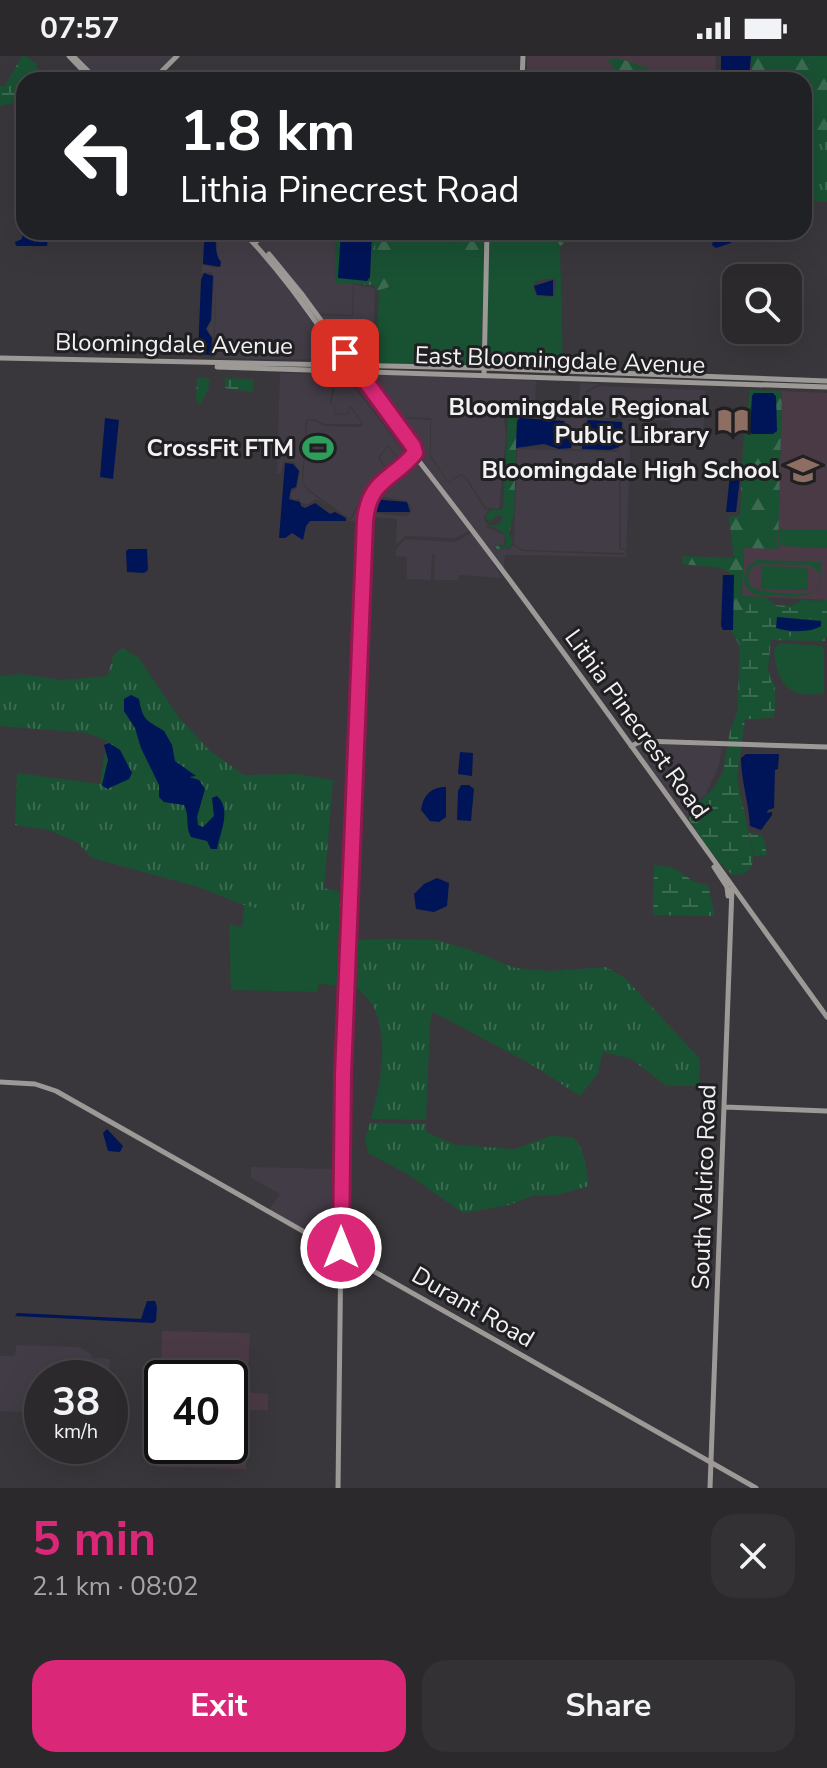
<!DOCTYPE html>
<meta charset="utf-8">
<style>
:root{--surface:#2b292c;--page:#333134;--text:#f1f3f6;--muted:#a6a6a9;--line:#474548;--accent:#db2777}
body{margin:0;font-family:"Nunito Sans",sans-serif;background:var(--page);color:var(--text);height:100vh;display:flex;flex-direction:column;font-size:30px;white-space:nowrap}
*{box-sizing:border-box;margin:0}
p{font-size:26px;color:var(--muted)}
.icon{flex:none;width:44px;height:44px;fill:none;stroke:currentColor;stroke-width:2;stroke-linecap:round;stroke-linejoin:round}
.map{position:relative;height:1432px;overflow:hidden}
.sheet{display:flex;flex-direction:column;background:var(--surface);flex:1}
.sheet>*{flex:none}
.guide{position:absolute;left:16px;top:16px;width:796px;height:168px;border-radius:24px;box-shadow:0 8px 32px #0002,0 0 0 2px var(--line);background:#202124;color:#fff;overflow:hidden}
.tools{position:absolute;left:722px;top:208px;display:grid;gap:16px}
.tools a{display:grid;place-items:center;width:80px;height:80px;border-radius:16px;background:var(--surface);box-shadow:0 8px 32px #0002,0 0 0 2px var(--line);font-size:40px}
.speed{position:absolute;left:24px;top:1304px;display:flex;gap:16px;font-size:40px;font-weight:700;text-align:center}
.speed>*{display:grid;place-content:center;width:104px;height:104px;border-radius:50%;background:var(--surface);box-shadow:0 8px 32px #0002,0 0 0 2px var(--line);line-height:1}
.speed small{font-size:20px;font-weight:400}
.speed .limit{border:4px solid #111;border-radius:12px;background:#fff;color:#111}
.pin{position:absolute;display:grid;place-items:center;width:68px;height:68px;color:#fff;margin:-34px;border-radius:16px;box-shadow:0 4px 12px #0006}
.me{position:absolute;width:88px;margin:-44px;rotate:0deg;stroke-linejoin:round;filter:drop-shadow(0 0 6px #0008)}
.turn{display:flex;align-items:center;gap:28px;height:168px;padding:0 32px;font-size:36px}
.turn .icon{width:104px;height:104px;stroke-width:2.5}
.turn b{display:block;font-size:56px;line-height:68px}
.round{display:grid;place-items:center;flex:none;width:84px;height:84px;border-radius:24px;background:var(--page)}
.summary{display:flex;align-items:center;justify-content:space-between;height:136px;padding:0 32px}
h1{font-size:48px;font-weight:700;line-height:60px;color:var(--accent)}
.cta{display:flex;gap:16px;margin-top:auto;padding:16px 32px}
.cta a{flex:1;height:92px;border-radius:24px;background:var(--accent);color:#fff;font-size:32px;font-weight:700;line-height:92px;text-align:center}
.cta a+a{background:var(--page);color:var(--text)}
.status{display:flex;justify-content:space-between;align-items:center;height:56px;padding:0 40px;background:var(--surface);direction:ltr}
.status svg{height:22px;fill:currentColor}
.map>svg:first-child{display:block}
.built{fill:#423c46;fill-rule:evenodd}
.education{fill:#4a3a45;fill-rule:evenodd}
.grass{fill:url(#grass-tufts)}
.forest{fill:url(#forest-firs)}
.wetland{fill:url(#wetland-marsh);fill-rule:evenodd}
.green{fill:#195133;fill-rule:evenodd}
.water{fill:#001458}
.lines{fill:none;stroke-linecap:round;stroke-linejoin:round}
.secondary{stroke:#9c9996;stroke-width:5}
.route-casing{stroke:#8e194d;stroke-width:20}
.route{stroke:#db2777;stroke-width:14}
.labels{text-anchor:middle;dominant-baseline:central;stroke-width:6;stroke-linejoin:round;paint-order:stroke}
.street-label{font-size:24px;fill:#f3f1f4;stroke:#201f21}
.poi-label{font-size:24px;font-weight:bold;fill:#f3f1f4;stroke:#201f21;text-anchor:end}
</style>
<div class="status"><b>07:57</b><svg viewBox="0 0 49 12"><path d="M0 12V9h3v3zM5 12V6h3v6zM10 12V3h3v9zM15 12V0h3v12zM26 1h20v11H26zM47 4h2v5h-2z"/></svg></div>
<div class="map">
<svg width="827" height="1432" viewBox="0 0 827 1432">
<defs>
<pattern id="grass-tufts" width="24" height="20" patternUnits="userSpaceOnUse" patternTransform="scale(2)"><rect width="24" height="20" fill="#195133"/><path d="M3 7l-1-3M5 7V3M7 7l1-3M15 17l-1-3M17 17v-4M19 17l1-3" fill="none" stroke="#3b6a51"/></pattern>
<pattern id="forest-firs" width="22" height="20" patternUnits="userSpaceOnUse" patternTransform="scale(2)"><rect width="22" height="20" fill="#195133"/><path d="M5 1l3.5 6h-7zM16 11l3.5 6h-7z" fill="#3b6a51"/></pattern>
<pattern id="wetland-marsh" width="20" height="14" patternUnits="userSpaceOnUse" patternTransform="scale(2)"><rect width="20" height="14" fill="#195133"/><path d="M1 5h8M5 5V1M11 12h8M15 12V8" fill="none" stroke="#3b6a51"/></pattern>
</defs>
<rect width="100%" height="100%" fill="#39373b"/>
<path class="built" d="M75,0H174L150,24H99Z
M218,176H335V226L353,228L352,259L305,257L334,296L332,304L214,302Z
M202,209L217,212L213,291V281L207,273L212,264L214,220L211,216L202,217Z
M354,229L375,232L372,306L352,305L319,259L353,260Z
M280,317L351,319L413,397L376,428L367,444L363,466L359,467L347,464V463L351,464L368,432L388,414L380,402L388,390L398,404L407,397L349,322L334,320L330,348L334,351V358L348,359L350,351L362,368H324L315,363L306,364L302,426L307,434L329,450L316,443L308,448L301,447L299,443L293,444L290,438L297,432L300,415L294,406L284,405L281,417H277Z
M376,318L536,325L535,358L579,359L580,327L671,331L599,328L586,335L585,361L587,363L582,370L581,394L572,393L574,382L568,375L565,364L518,361L511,344L503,349L502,346L506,380L499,453L486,452L467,422L461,418L448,426L431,400V362L401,361L397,364L370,329V325Z
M334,322L348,323L405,397L399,403L388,389L378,402L387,414L367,431L350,463L308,433L303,426L307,365H315L324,370L359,371L363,368L350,349L347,358L335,357V350L331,348L335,333Z
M599,330L705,334L703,384H671V365L586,361L587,337Z
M402,362L430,364V401L448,427L461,419L466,423L485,453L489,454L484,460L485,466L488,468L486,471L505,479L504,489H495L494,493H509L513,489L523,495L624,499L625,493L621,492L620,396L616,394L620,392L623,386L624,368L621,364L631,365L626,501L505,499L504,513L417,397L398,365Z
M517,393L619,396V493L624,494V497L523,494L514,488Z
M415,400L472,473L455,482L405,480L396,489L397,463L372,461L366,465L375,435ZM378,440L407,445L412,452L411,457L407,460L373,457L372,449L374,442Z
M474,476L502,522L459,519L458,524H434L435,499L432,498L431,524L407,523V501L396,500V493L406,483L455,486Z
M642,687L722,691L719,709L706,738L691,751L688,762L685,763L633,691Z
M251,1111L340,1113L339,1194L269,1154L280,1138L251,1122Z
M16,1289L79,1291L91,1298L93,1302L110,1303L109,1322H42V1357L0,1355V1300H15Z"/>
<path class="education" d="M527,0H716L715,24H527Z
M782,335L827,337V544L742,540L744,492H778Z
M162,1275L250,1277L248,1317H245L244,1336L268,1338V1354H248L246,1413L158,1411ZM162,1322H230V1390H162Z"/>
<path class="grass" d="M804,70L827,80V146L804,145Z
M335,176H376L374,229L335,227Z
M122,592L138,601L178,660L210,695L244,719L296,718L333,724L324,832L348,838L347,880L303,879L244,849L198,831L92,802L77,786L48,774L15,769L17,717L100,728L107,685L87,677L0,670V620L20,618L62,624L108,620L113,600Z
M389,883L436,884L471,894L515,912L550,915L606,911L625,922L700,1003L699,1030H667L631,1003L603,996L598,1017L580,1040L529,1007L433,956L430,967L426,1064L371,1063C380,1029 389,989 375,954C372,946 364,939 359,933L348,932L351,884Z
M370,1067L426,1068V1076L456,1089L515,1093L550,1080L573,1081C585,1093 587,1114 589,1130L557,1139L532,1140L509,1149L463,1157L409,1119L368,1097L365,1083Z"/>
<path class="forest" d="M752,0H827V80L804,70V24H751Z
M618,2L662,17L649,24H616L615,14L608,4Z
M376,176H484V201L469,200L448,185L418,181C404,196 395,207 396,229L377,235L374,229Z
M552,176H604V179L571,178L565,187L560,190Z
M750,334L782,335L778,493L744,492L742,540L765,541L775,549L792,550L802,544L827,545L825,585L770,584L766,610L775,630L774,662H737L740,590L731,575L733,519L721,512L682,508L683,500L734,502L729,461L740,459L743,389Z
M510,346L517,360L514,457L509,478L513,485L509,492L497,493L495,490H505L506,479L496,472L488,470L500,468L503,460H497L489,466L485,460L491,454H501L503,452L508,362L503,359L502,355Z"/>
<path class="wetland" d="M22,0H26L36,8L41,20L40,24H24V39L11,48L0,50V30H5Z
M197,321L210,323L208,334L200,349L196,344Z
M225,322L253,323V336L225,332Z
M827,544V580L825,582L785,580L771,582L768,615L774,635L775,654C766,665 758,663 745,663L737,723L753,798L752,810L744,818L732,819L706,791L689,763L692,752L713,733L723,716L730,675L739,652L740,568L750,547L793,552L803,547ZM777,561L814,563L815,574L789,575Z
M749,777L763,780L767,799L754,800Z
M654,809L672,811L695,826L708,829L715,860L653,859Z"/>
<path class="green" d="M517,176H550L560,191L563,311L486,309L488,185L508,186ZM553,222L556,226L554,241L536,240L533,229L537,225Z
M424,180L448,185L469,200L484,201L481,312L376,308L379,235L396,229C394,211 405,183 424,180Z
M780,473L827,474V492L779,490Z
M757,504L822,506L820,510C827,543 799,541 780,540C772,540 762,541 755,538C738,531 743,511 757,504ZM760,508L810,509L820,517C821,524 822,531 815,535C805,541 758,537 750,530L748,519L752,511Z
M762,510L808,512L807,534L761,533Z
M780,587L821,590L824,594V637C788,644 776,626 774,593Z
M244,849L297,862L303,879C315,873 335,873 347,880L345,931L319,928L317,936L231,934L229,868L242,871Z"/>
<path class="water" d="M721,0H751L749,20L723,21L721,19Z
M24,167V176H49L47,190H16L15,186L22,183Z
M211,176H219C214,184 215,199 221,206L220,211L203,208L204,187Z
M341,176H372L370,221L367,225L338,222Z
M715,176H738L731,187L716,192L712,189Z
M204,217L213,220L211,264L206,273L212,282L211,299L198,298L201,224Z
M553,224V240L537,239L534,230Z
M754,337H773L776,340L777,375L773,378H752L750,376L752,340Z
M105,362L119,364L113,423L100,421Z
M520,362L564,365L567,376L573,382L571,392L559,393L544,388L516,392L517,365Z
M588,364L622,366V382L619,391L610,394L582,393L583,375Z
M285,407L293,408L299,415L296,431L291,433L289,443L300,446L301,450L305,452L315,447L330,458L335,456L346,462V465H310L306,470L303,484L292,477L285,482H279Z
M730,419L740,422L736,456H726Z
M378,441L383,444L407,446L410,456H374L373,450Z
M129,493H147L148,514L144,517L127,516L126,495Z
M723,519H734L733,574H723L721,570Z
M777,561L821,565V570C810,577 788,576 776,572Z
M131,639L139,643C143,666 147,664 164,675L172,689L175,705L196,720L189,721L199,724L205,733L197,761L198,769L203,771L214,760L212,742L217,740C232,754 220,776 217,793H211L207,785L191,781C185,771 190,760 184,749L164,746L159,741V729L141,692L135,672L124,655V643Z
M109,687L120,694L132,717L129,723L107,733L102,729L108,704L104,689Z
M460,696L473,697L472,720L458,718Z
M746,698H779L778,713L775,714L774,752L768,754L767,757L772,756V759L761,774L750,770C749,747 741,725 741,702Z
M461,729H469L474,733L471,765L457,764L458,735Z
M446,731V761L439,766L430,765L421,754C423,739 431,731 446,731Z
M437,822L449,827L447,850L434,856L416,853L414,838L424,828Z
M107,1073L123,1090L120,1096L108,1095L103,1077Z
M147,1245H155L157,1251L156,1265L153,1267L15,1260L17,1257L141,1263Z"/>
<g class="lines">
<path class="secondary" d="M69,0L92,24
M73,0L97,24
M153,24L177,0
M522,24L523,0
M243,176C297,231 335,298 382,358C537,553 680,759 827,961
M248,176L257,185
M269,198L301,237L353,308
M0,302L484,312L827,325
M217,311L827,331
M358,317L415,396
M484,320L487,176
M631,690L642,685L827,691
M714,811L727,831L728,840
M0,1026L35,1028L56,1035L756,1432
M724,1051L827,1055
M338,1432L343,1019L365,465C369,424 393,424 415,397
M710,1432L732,832"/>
</g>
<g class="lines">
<defs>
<path id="route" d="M341,1192L343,1019L365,465C369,423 393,424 415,397L413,390L345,297"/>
</defs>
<use href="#route" class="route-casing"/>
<use href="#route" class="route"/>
</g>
<defs>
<symbol id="library-bare" viewBox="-9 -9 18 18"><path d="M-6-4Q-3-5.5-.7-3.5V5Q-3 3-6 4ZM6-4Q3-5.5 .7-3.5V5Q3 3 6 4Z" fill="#8d6e63" stroke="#201f21" stroke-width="2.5" paint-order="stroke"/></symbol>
<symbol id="stadium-bare" viewBox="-9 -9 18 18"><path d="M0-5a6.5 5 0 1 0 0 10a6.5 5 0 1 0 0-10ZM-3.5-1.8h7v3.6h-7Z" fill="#2e9e5b" stroke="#201f21" stroke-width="2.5" paint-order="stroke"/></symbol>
<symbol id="school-bare" viewBox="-9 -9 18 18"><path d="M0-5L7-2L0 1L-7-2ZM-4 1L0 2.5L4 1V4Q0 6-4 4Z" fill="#8d6e63" stroke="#201f21" stroke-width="2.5" paint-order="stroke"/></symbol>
</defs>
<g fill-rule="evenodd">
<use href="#library-bare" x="711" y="343" width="44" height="44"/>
<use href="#stadium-bare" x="296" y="370" width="44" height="44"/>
<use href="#school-bare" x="781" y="392" width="44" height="44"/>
</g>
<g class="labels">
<g class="street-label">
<text transform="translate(174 288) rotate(1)">Bloomingdale Avenue</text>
<text transform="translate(560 304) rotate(2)">East Bloomingdale Avenue</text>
<text transform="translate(637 668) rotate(54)">Lithia Pinecrest Road</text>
<text transform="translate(704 1131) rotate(-88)">South Valrico Road</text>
<text transform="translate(473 1251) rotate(30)">Durant Road</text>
</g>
<g class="poi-label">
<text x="709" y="351">Bloomingdale Regional<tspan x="709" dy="28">Public Library</tspan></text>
<text x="294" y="392">CrossFit FTM</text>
<text x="779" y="414">Bloomingdale High School</text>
</g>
</g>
</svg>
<div class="tools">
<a><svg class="icon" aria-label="search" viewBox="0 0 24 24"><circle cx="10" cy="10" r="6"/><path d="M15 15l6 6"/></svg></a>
</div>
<div class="speed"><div>38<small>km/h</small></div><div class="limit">40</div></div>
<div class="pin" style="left:345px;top:297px;background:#d93025"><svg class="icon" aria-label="arrive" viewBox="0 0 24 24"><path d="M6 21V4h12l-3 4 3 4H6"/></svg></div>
<svg class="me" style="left:341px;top:1192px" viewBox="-20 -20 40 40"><circle r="17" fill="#db2777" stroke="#fff" stroke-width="3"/><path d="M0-11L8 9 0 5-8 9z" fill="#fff"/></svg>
<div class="guide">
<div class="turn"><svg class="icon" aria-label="left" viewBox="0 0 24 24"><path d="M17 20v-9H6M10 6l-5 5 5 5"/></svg><div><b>1.8 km</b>Lithia Pinecrest Road</div></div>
</div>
</div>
<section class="sheet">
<div class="summary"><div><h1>5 min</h1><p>2.1 km · 08:02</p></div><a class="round"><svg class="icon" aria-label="close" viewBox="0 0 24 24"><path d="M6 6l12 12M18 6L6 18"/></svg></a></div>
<div class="cta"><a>Exit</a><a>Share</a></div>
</section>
